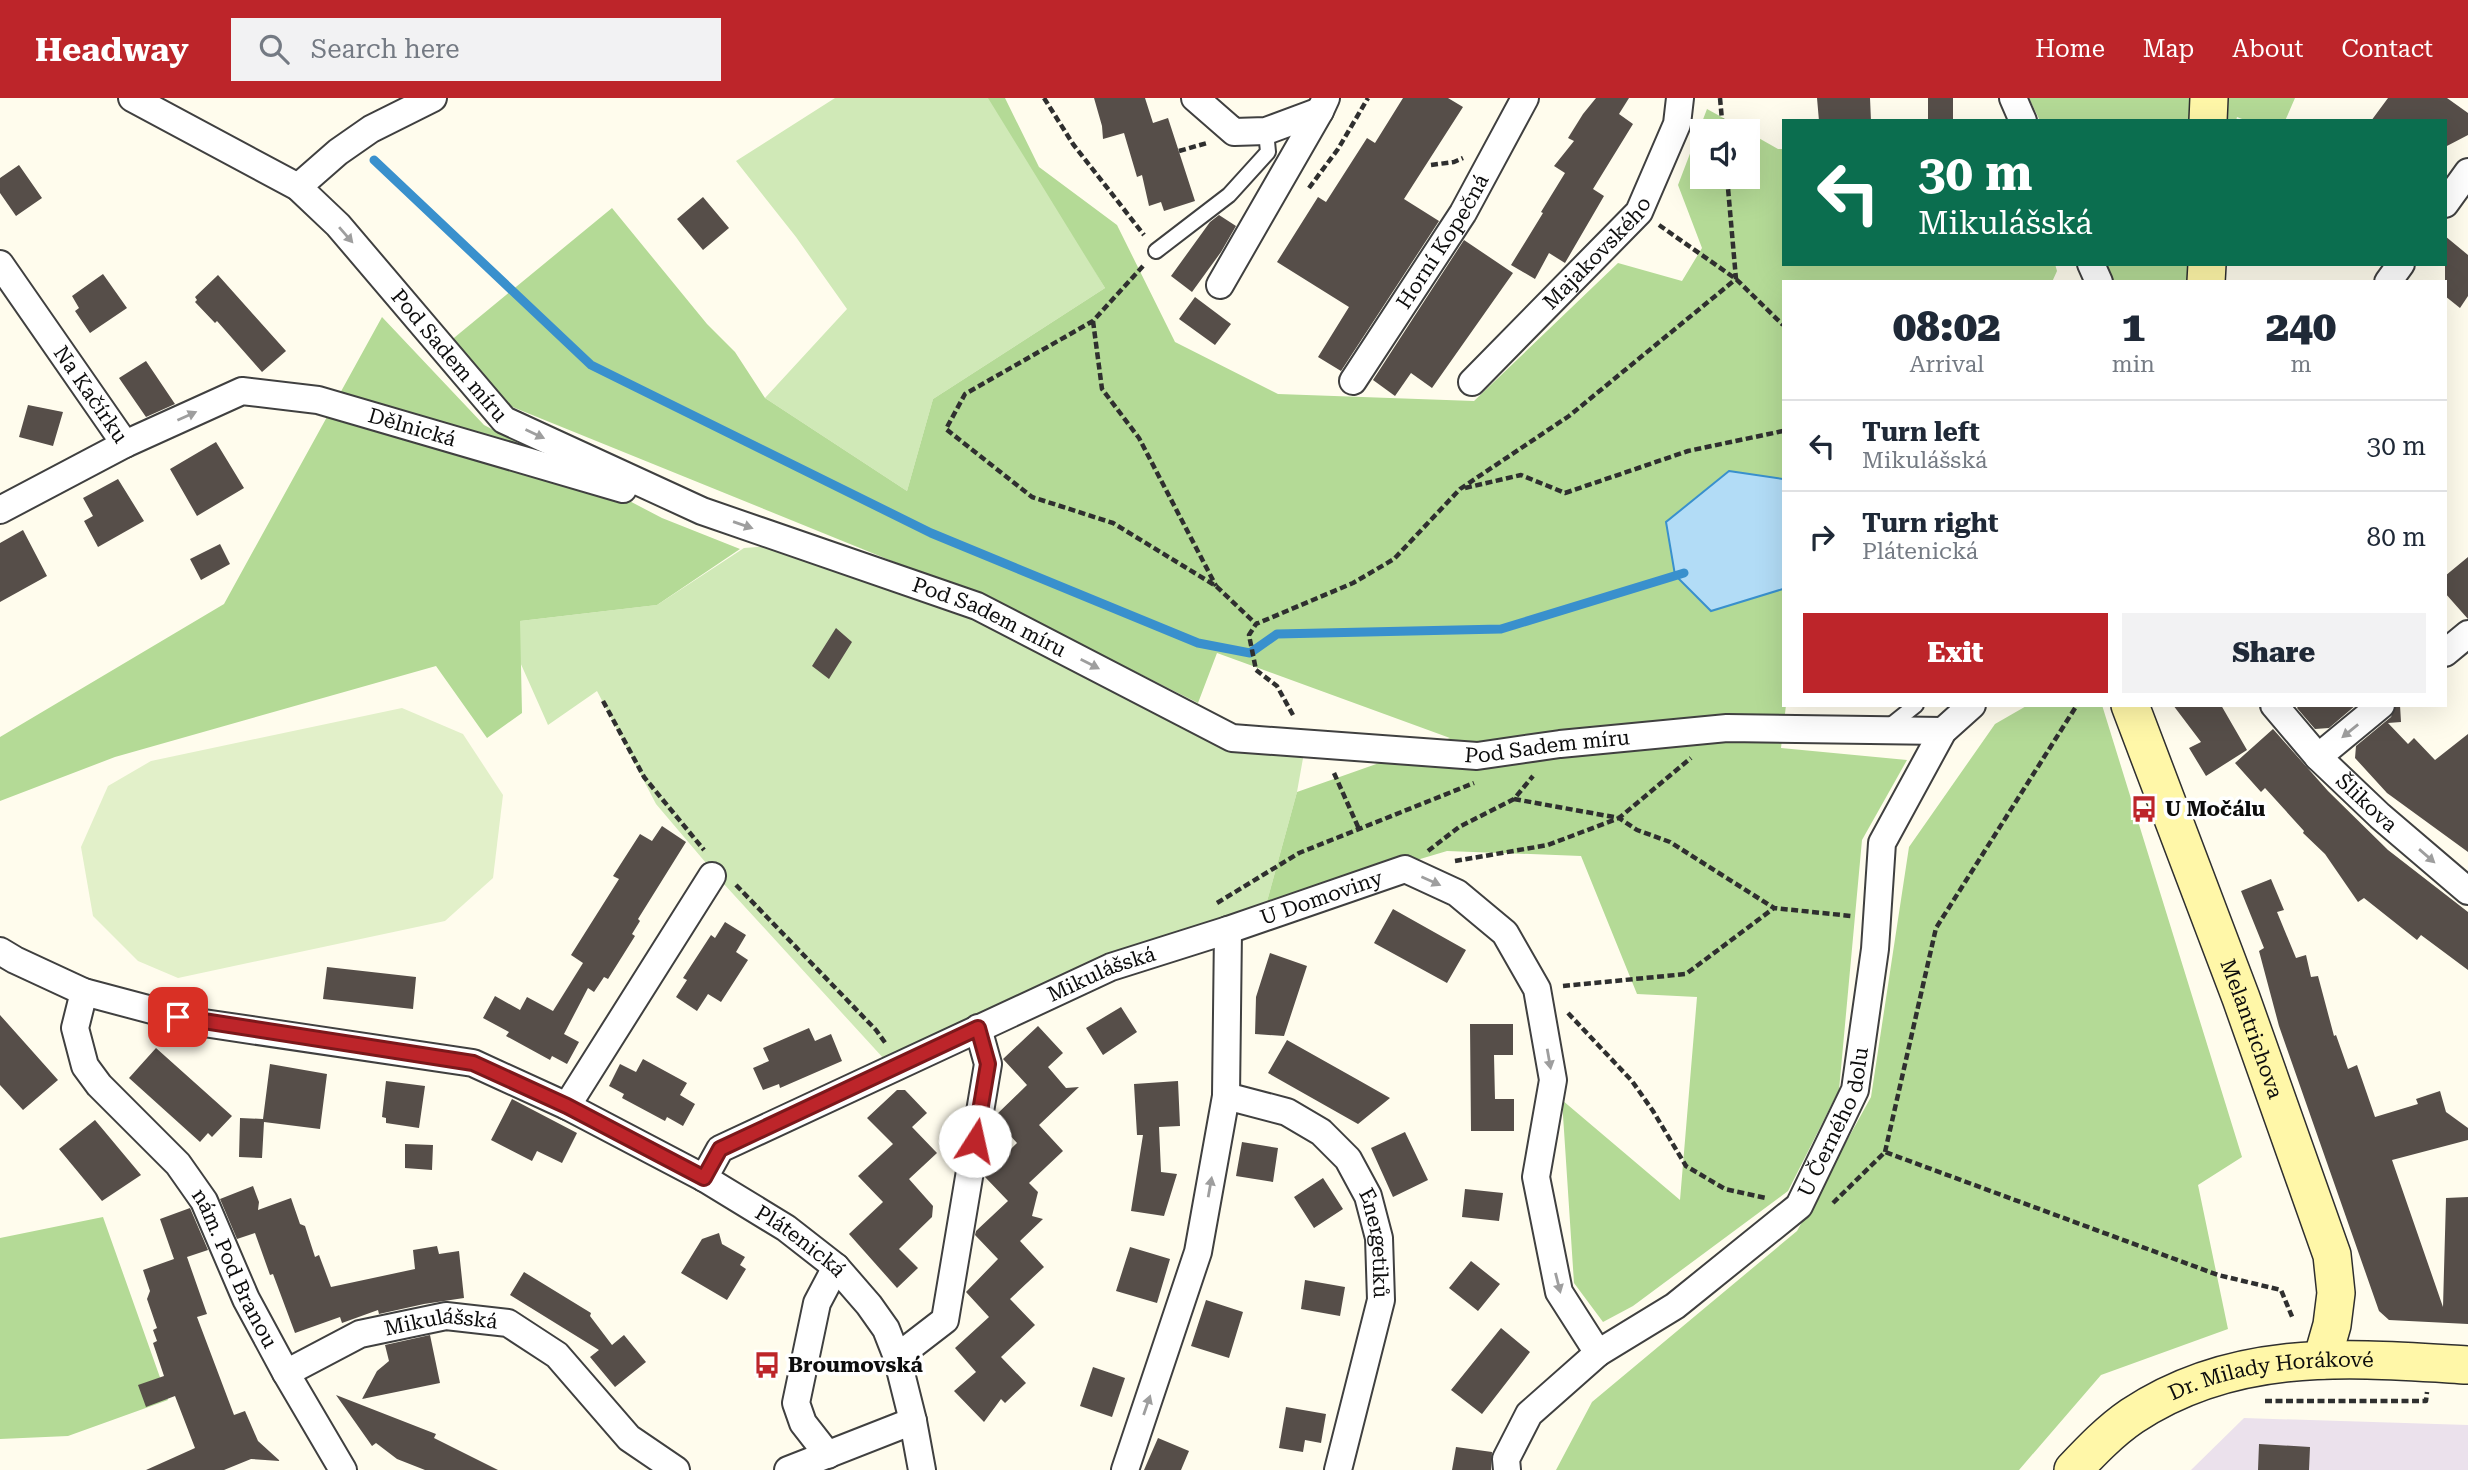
<!DOCTYPE html>
<meta charset="utf-8">
<style>
:root{--surface:#fff;--page:#f2f2f3;--text:#1f2937;--muted:#747a83;--line:#e0e1e3;--accent:#bd252a}
body{margin:0;font-family:"Roboto Serif",serif;background:var(--page);color:var(--text);height:100vh;display:flex;flex-direction:column;font-size:26px;white-space:nowrap}
*{box-sizing:border-box;margin:0}
p{font-size:23px;color:var(--muted)}
.icon{flex:none;width:38px;height:38px;fill:none;stroke:currentColor;stroke-width:2;stroke-linecap:round;stroke-linejoin:round}
.map{position:relative;flex:1;overflow:hidden}
.drawer{position:absolute;left:1782px;top:182px;width:665px;height:427px;display:flex;flex-direction:column;background:var(--surface);border-radius:0px;box-shadow:0 7px 28px #0002}
.drawer>*{flex:none}
.hud{position:absolute;left:1782px;top:21px;width:665px;height:147px;border-radius:0px;box-shadow:0 7px 28px #0002;background:#0b6e4f;color:#fff;overflow:hidden}
.fabs{position:absolute;left:1690px;top:21px;display:grid;gap:14px}
.fabs a{display:grid;place-items:center;width:70px;height:70px;border-radius:0px;background:var(--surface);box-shadow:0 7px 28px #0002;font-size:35px}
.pin{position:absolute;display:grid;place-items:center;width:60px;height:60px;color:#fff;margin:-30px;border-radius:14px;box-shadow:0 4px 10px #0006}
.me{position:absolute;width:77px;margin:-38px;rotate:10deg;stroke-linejoin:round;filter:drop-shadow(0 0 5px #0008)}
.turn{display:flex;align-items:center;gap:24px;height:147px;padding:0 21px;font-size:32px}
.turn .icon{width:91px;height:91px;stroke-width:2.5}
.turn b{display:block;font-size:49px;line-height:60px}
.eta{display:flex;justify-content:space-evenly;align-items:center;height:119px;text-align:center}
.eta b{font-size:42px;font-weight:800;line-height:49px}
.action{display:flex;gap:14px;margin-top:auto;padding:14px 21px}
.action a{flex:1;height:80px;border-radius:0px;background:var(--accent);color:#fff;font-size:28px;font-weight:800;line-height:80px;text-align:center}
.action a+a{background:var(--page);color:var(--text)}
ul{padding:0;list-style:none}
li{display:flex;align-items:center;gap:21px;height:91px;padding:0 21px;border-top:2px solid var(--line)}
li div{flex:1}
li b{display:block;font-size:26px}
li em{font-style:normal}
header{display:flex;align-items:center;gap:42px;box-sizing:border-box;height:98px;padding:0 35px;background:var(--accent);color:#fff}
header strong{font-size:33px}
nav{display:flex;gap:38px;margin-inline-start:auto;font-size:24px}
.search{width:490px;height:63px;background:var(--page);display:flex;align-items:center;gap:18px;box-sizing:border-box;padding:0 24px;border-radius:0px;color:var(--muted);font-size:26px}
.map>svg:first-child{display:block}
.industrial{fill:#ebe1ec}
.green{fill:#d0e9b7}
.forest{fill:#b4da96}
.pitch{fill:#e2f0c9}
.water{fill:#b2dcf6;stroke:#3990cd;stroke-width:2}
.lines{fill:none;stroke-linecap:round;stroke-linejoin:round}
.stream{stroke:#3990cd;stroke-width:9}
.building{fill:#564e49}
.lane-casing{stroke:#404040;stroke-width:18}
.street-casing{stroke:#404040;stroke-width:30}
.secondary-casing{stroke:#2f2f2f;stroke-width:40}
.path{stroke:#2f2f2f;stroke-width:4.5;stroke-dasharray:7 3.5;stroke-linecap:butt}
.lane{stroke:#fff;stroke-width:14}
.street{stroke:#fff;stroke-width:26}
.secondary{stroke:#fff7a8;stroke-width:37}
.oneway{fill:#9e9e9e}
.route-casing{stroke:#7b181b;stroke-width:18}
.route{stroke:#bd252a;stroke-width:12}
.labels{text-anchor:middle;dominant-baseline:central;stroke-width:7;stroke-linejoin:round;paint-order:stroke}
.street-label{font-size:21px;fill:#0d0d0d;stroke:#fff}
.poi-label{font-size:21px;font-weight:bold;fill:#0d0d0d;stroke:#fff;text-anchor:start}
</style>
<header>
<strong>Headway</strong>
<div class="search"><svg class="icon" aria-label="search" viewBox="0 0 24 24"><circle cx="10" cy="10" r="6"/><path d="M15 15l6 6"/></svg>Search here</div>
<nav><a>Home</a><a>Map</a><a>About</a><a>Contact</a></nav>
</header>
<div class="map">
<svg width="2468" height="1372" viewBox="0 0 2468 1372">
<rect width="100%" height="100%" fill="#fffced"/>
<path class="industrial" d="M2244,1320L2468,1327V1372H2191Z"/>
<path class="green" d="M835,0H993L1105,190L933,301L907,393L765,300L847,211L796,139L736,63Z
M771,448L976,515L1116,591L1305,649L1297,694L1266,807L885,962L723,785L656,706L597,593L548,627L504,528L520,523L657,507L744,450Z"/>
<path class="forest" d="M988,0H1005L1039,69L1117,127L1175,244L1278,296L1474,303L1618,165L1682,183L1702,150L1678,87L1707,11L1747,33H1703V79H1748V34L1778,51H1783V166H2055L2057,173L2052,184H1783V607H1786L1781,650L1907,662L1862,742L1839,992L1788,1093L1633,1208L1603,1224L1574,1185L1562,1002L1680,1102L1697,899L1637,896L1581,758L1447,753L1266,807L1297,694L1450,640L1217,555L1198,605L1010,511L510,308L449,244L612,110L707,226L735,254L765,300L907,393L933,301L1105,190Z
M2029,0H2295L2285,23H2247L2237,19L2236,23H2040Z
M2106,166H2198L2193,184H2114Z
M382,219L484,327L662,420L740,451L657,507L520,523L522,615L487,640L436,568L115,659L0,703V639L224,506Z
M2028,607H2102L2242,1059L2198,1087L2228,1231L2101,1277L2019,1372H1556L1592,1304L1797,1133L1871,999L1909,749L1995,626Z
M103,1119L168,1302L68,1338L0,1341V1140Z"/>
<path class="pitch" d="M402,610L463,636L503,697L493,780L445,823L178,880L138,863L93,818L81,749L108,688L151,663Z"/>
<path class="water" d="M1729,373L1783,381V491L1711,513L1675,477L1666,424Z"/>
<g class="lines">
<path class="stream" d="M374,62L591,267L931,435L1198,545L1250,555L1277,536L1501,531L1684,475"/>
</g>
<path class="building" d="M1094,0H1145L1153,25L1168,20L1195,103L1164,113L1161,104L1149,108L1142,77L1137,79L1124,35L1103,41L1102,28Z
M1403,0H1448L1463,9L1404,101L1439,123L1341,273L1318,259L1349,209L1277,164L1318,99L1326,104L1367,40L1375,45Z
M1596,0H1629L1619,16L1633,26L1593,91L1604,98L1565,165L1549,155L1535,181L1511,167L1543,115L1541,114L1565,75L1554,68L1574,43L1568,40L1583,16Z
M1817,0H1870L1871,23H1819Z
M1928,0H1953V23H1928Z
M2388,0H2447L2468,15V37L2445,49V23H2371Z
M19,67L42,100L16,118L0,95V80Z
M703,99L729,130L703,152L677,121Z
M1219,117L1236,128L1221,154L1192,194L1171,178L1210,124Z
M2445,138L2468,157V198L2460,210L2445,198Z
M1464,142L1513,175L1432,290L1411,275L1395,298L1373,282Z
M103,176L127,210L90,235L75,213L79,210L72,198Z
M218,177L286,253L262,274L217,223L215,225L195,204L197,202L195,199Z
M1195,199L1231,226L1215,247L1179,221Z
M146,263L175,306L146,319L119,280Z
M28,307L63,314L53,348L19,339Z
M216,344L244,390L197,418L170,371Z
M118,381L144,423L98,449L84,423L93,418L83,400Z
M23,432L47,478L0,504V445Z
M220,446L230,466L201,482L190,461Z
M2468,459V521L2445,495V478Z
M836,530L852,544L829,581L812,568Z
M2173,607H2221L2247,652L2206,678L2189,650L2201,644Z
M2299,607H2356L2329,630L2315,631L2297,610Z
M2396,607H2400L2401,624L2388,625L2408,646L2414,640L2435,662L2468,636V754L2387,695L2355,660L2356,648L2391,619Z
M2273,631L2328,693L2388,752L2468,814V872L2421,837L2417,842L2364,800L2358,804L2325,756L2303,735L2304,733L2265,690L2261,694L2235,665Z
M662,728L686,744L638,821L640,823L632,836L635,838L608,881L604,879L594,894L588,890L564,936L579,944L567,966L552,958L550,962L506,938L509,934L483,920L495,898L520,912L527,899L553,913L583,865L571,857L619,781L613,778L640,736L652,743Z
M2271,781L2284,812L2277,814L2296,860L2306,857L2311,879L2318,878L2334,938L2336,937L2348,971L2357,967L2375,1019L2418,1006L2416,1001L2440,993L2446,1014L2468,1030V1042L2392,1062L2443,1209L2446,1100L2468,1099V1226L2389,1222L2379,1213L2279,928L2259,853L2264,850L2241,793Z
M1393,811L1466,852L1447,885L1374,845Z
M725,824L746,837L736,854L748,862L721,904L708,896L697,913L676,899L687,882L683,880L711,837L715,840Z
M1270,855L1307,868L1284,938L1255,936L1256,899Z
M327,869L416,879L413,911L323,901Z
M1121,909L1137,934L1103,957L1086,930Z
M0,917L58,982L23,1012L0,987Z
M1470,926H1513V957H1494L1495,1001H1514V1033H1471Z
M1038,928L1063,955L1048,969L1066,990L1079,989L1039,1027L1063,1053L1029,1085L1038,1094L1032,1118L1043,1121L1020,1143L1044,1169L1010,1201L1035,1227L1001,1259L1026,1285L1005,1305L1001,1301L984,1324L954,1293L976,1274L955,1250L989,1219L966,1194L998,1161L975,1137L976,1133L1008,1103L985,1079L986,1075L1017,1045L995,1021V1018L1027,987L1003,961Z
M809,930L815,943L831,936L842,963L780,990L779,986L763,992L753,970L769,963L763,950Z
M1287,942L1360,983L1390,1000L1358,1026L1268,975Z
M156,950L232,1018L212,1039L208,1035L200,1044L129,980Z
M643,961L687,985L680,997L695,1006L683,1028L667,1019L665,1023L622,1000L624,996L609,988L620,966L636,974Z
M270,966L327,976L320,1031L264,1024L262,1060L239,1059L240,1020L263,1021Z
M386,983L425,988L419,1030L386,1025V1020L382,1019Z
M1178,983L1180,1028L1159,1029L1161,1074L1177,1076L1164,1118L1131,1113L1143,1037H1137L1134,986Z
M897,992H905L927,1015L912,1029L937,1055L909,1081L933,1108L932,1119L899,1151L918,1170L897,1190L849,1136L883,1104L858,1078L893,1046L867,1020Z
M512,1001L577,1035L562,1065L537,1053L532,1063L491,1042Z
M95,1022L141,1077L102,1103L59,1051Z
M1405,1034L1428,1082L1393,1099L1371,1050Z
M1242,1044L1278,1050L1273,1084L1236,1078Z
M405,1046L433,1047L432,1072L405,1070Z
M1323,1080L1343,1111L1314,1130L1294,1099Z
M253,1088L259,1104L258,1112L291,1100L300,1126L305,1128L315,1159L319,1157L331,1189L415,1171L413,1152L437,1148L439,1156L459,1153L464,1200L424,1206L379,1216L378,1212L342,1225L340,1219L295,1235L273,1176L270,1177L255,1135L237,1141L220,1101Z
M1465,1091L1503,1095L1499,1123L1462,1119Z
M190,1110L208,1152L187,1159L207,1216L197,1219L234,1317L245,1313L258,1343L280,1363L251,1361L224,1372H146L195,1350L175,1298L146,1309L138,1287L164,1278L153,1245L157,1243L153,1232L157,1230L147,1201L150,1193L143,1172L174,1161L160,1121Z
M719,1135L722,1146L745,1159L740,1167L746,1171L727,1202L681,1175L702,1141Z
M1130,1149L1170,1161L1157,1205L1116,1193Z
M1471,1163L1500,1186L1478,1213L1449,1190Z
M524,1174L591,1215L590,1218L612,1247L624,1237L646,1264L615,1289L590,1259L599,1252L510,1197Z
M1305,1182L1345,1189L1340,1218L1301,1211Z
M1206,1202L1243,1214L1229,1260L1191,1248Z
M1501,1230L1530,1254L1482,1316L1451,1292Z
M430,1237L440,1285L362,1301L377,1273L389,1263L385,1247Z
M1093,1269L1125,1280L1112,1319L1080,1308Z
M336,1297L436,1336L434,1340L498,1372H425L397,1361L376,1345L372,1348Z
M1286,1309L1326,1316L1321,1345L1305,1342L1303,1354L1279,1350Z
M1158,1340L1189,1353L1181,1372H1144Z
M2259,1346L2310,1349L2309,1372H2258Z
M1456,1349L1492,1354L1491,1372H1452Z"/>
<g class="lines">
<defs>
<path id="lane" d="M1156,153L1229,97L1268,54L1266,33
M1886,631L1916,607"/>
<g id="street">
<path id="s1" d="M132,0L298,89L338,127L504,322L702,413L977,508L1232,640L1477,658L1560,646L1727,630L1943,633"/>
<path d="M1195,0L1234,34L1266,33L1320,13"/>
<path d="M2013,0L2023,23"/>
<path d="M298,89L338,54L371,31L433,0"/>
<path d="M2445,106L2468,74"/>
<path id="s2" d="M0,166L125,346L0,412"/>
<path d="M2091,166L2099,184"/>
<path d="M2388,184L2401,166"/>
<path d="M1220,187L1320,13L1326,0"/>
<path id="s3" d="M1353,283L1463,115L1525,0"/>
<path id="s4" d="M1472,284L1639,114L1677,26L1680,0"/>
<path id="s5" d="M125,346L242,293L318,302L623,391"/>
<path d="M2445,555L2468,536"/>
<path id="s6" d="M2274,607L2318,659L2380,718L2468,793"/>
<path d="M2318,659L2381,607"/>
<path id="s7" d="M0,853L15,862L84,894L197,924L473,965L567,1008L704,1080L786,1130L836,1169L869,1207L886,1231L897,1259L913,1323L922,1372"/>
<path id="s8" d="M84,894L75,930L85,968L99,987L178,1066L204,1103L246,1201L286,1275L343,1372"/>
<path id="s9" d="M1226,998L1287,1014L1321,1034L1348,1061L1368,1098L1379,1140L1381,1202L1338,1372"/>
<path d="M567,1008L712,778"/>
<path id="s10" d="M704,1080L720,1051L1111,869L1228,832L1405,771L1457,795L1505,835L1537,891L1553,982L1536,1079L1559,1194L1598,1255"/>
<path d="M897,1259L945,1222L988,966L978,930"/>
<path id="s11" d="M286,1275L360,1236L446,1218L508,1225L557,1257L629,1340L676,1372"/>
<path d="M828,1357L803,1325L796,1305L817,1205L836,1169"/>
<path d="M788,1372L913,1323"/>
<path d="M1125,1372L1198,1154L1226,998L1228,832"/>
<path id="s12" d="M1507,1372L1506,1361L1529,1316L1598,1255L1675,1208L1799,1108L1855,992L1875,851L1882,745L1943,633L1972,607"/>
</g>
<g id="secondary">
<path d="M2208,23L2209,0"/>
<path d="M2206,184L2207,166"/>
<path id="s13" d="M2130,607L2241,900L2332,1157L2336,1195L2332,1227L2322,1262"/>
<path id="s14" d="M2073,1372C2091,1353 2110,1333 2132,1318C2236,1249 2350,1260 2468,1267"/>
</g>
</defs>
<use href="#lane" class="lane-casing"/>
<use href="#street" class="street-casing"/>
<use href="#secondary" class="secondary-casing"/>
<path class="path" d="M1044,0L1073,46L1144,137
M1720,0L1723,33
M1179,53L1207,45
M1431,67L1454,64L1463,60
M1309,90L1338,51L1368,0
M1659,127L1736,181L1783,227
M1143,168L1093,223L965,296L946,331L1032,399L1113,425L1216,488L1256,526
M1093,223L1102,291L1139,340L1216,488
M1465,390L1521,377L1565,395L1688,353L1783,333
M603,603L644,679L704,752
M1293,617L1277,588L1256,572L1249,537L1256,526L1353,485L1394,461L1460,391L1569,318L1736,181L1727,79
M1334,675L1359,731
M1514,701L1619,720L1691,660
M1428,753L1459,729L1514,701L1533,678
M1455,763L1548,747L1619,720L1637,732L1670,744L1774,810L1851,818
M736,787L876,932L886,946
M1217,805L1299,755L1474,685
M1563,888L1686,876L1774,810
M1568,915L1632,983L1653,1013L1686,1068L1725,1091L1766,1100
M1885,1054L1936,830L2077,607
M1833,1105L1885,1054L2218,1177L2281,1192L2293,1221
M2265,1303H2426L2427,1294"/>
<use href="#lane" class="lane"/>
<use href="#street" class="street"/>
<use href="#secondary" class="secondary"/>
</g>
<defs><path id="oneway-solid" d="M-6-.8H1V-3.2L6.5 0L1 3.2V.8H-6Z" transform="scale(1.75)"/></defs>
<g class="oneway">
<use href="#oneway-solid" transform="translate(346 137) rotate(49)"/>
<use href="#oneway-solid" transform="translate(187 318) rotate(-24)"/>
<use href="#oneway-solid" transform="translate(535 336) rotate(25)"/>
<use href="#oneway-solid" transform="translate(743 427) rotate(19)"/>
<use href="#oneway-solid" transform="translate(1090 566) rotate(27)"/>
<use href="#oneway-solid" transform="translate(2350 633) rotate(141)"/>
<use href="#oneway-solid" transform="translate(2427 758) rotate(41)"/>
<use href="#oneway-solid" transform="translate(1431 783) rotate(24)"/>
<use href="#oneway-solid" transform="translate(1549 961) rotate(80)"/>
<use href="#oneway-solid" transform="translate(1210 1089) rotate(-80)"/>
<use href="#oneway-solid" transform="translate(1558 1185) rotate(76)"/>
<use href="#oneway-solid" transform="translate(1147 1307) rotate(-71)"/>
</g>
<g class="lines">
<defs>
<path id="route" d="M178,919L473,965L567,1008L704,1080L720,1051L978,930L988,966L975,1043"/>
</defs>
<use href="#route" class="route-casing"/>
<use href="#route" class="route"/>
</g>
<defs>
<symbol id="bus-bare" viewBox="-9 -9 18 18"><path d="M-5-6H5V4H4V6H2V4H-2V6H-4V4H-5ZM-3.5-4V0h7V-4ZM-3.5 1.2v1.5H-2V1.2ZM2 1.2v1.5H3.5V1.2Z" fill="#bd252a" stroke="#fff" stroke-width="2.5" paint-order="stroke"/></symbol>
</defs>
<g fill-rule="evenodd">
<use href="#bus-bare" x="2125" y="692" width="38" height="38"/>
<use href="#bus-bare" x="748" y="1248" width="38" height="38"/>
</g>
<g class="labels">
<g class="street-label">
<text stroke="none"><textPath href="#s3" startOffset="166">Horní Kopečná</textPath></text>
<text stroke="none"><textPath href="#s4" startOffset="180">Majakovského</textPath></text>
<text stroke="none"><textPath href="#s1" startOffset="415">Pod Sadem míru</textPath></text>
<text stroke="none"><textPath href="#s2" startOffset="159">Na Kačírku</textPath></text>
<text stroke="none"><textPath href="#s5" startOffset="303">Dělnická</textPath></text>
<text stroke="none"><textPath href="#s1" startOffset="1024">Pod Sadem míru</textPath></text>
<text stroke="none"><textPath href="#s1" startOffset="1612">Pod Sadem míru</textPath></text>
<text stroke="none"><textPath href="#s6" startOffset="135">Šlikova</textPath></text>
<text stroke="none"><textPath href="#s10" startOffset="686">U Domoviny</textPath></text>
<text stroke="none"><textPath href="#s10" startOffset="453">Mikulášská</textPath></text>
<text stroke="none"><textPath href="#s13" startOffset="346">Melantrichova</textPath></text>
<text stroke="none"><textPath href="#s12" startOffset="495">U Černého dolu</textPath></text>
<text stroke="none"><textPath href="#s7" startOffset="863">Plátenická</textPath></text>
<text stroke="none"><textPath href="#s9" startOffset="231">Energetiků</textPath></text>
<text stroke="none"><textPath href="#s8" startOffset="331">nám. Pod Branou</textPath></text>
<text stroke="none"><textPath href="#s11" startOffset="166">Mikulášská</textPath></text>
<text stroke="none"><textPath href="#s14" startOffset="228">Dr. Milady Horákové</textPath></text>
</g>
<g class="poi-label">
<text x="2165" y="711">U Močálu</text>
<text x="788" y="1267">Broumovská</text>
</g>
</g>
</svg>
<div class="fabs">
<a><svg class="icon" aria-label="sound" viewBox="0 0 24 24"><path d="M4 9h4l5-4v14l-5-4H4zM17 9q2 3 0 6"/></svg></a>
</div>
<div class="pin" style="left:178px;top:919px;background:#d93025"><svg class="icon" aria-label="arrive" viewBox="0 0 24 24"><path d="M6 21V4h12l-3 4 3 4H6"/></svg></div>
<svg class="me" style="left:975px;top:1043px" viewBox="-20 -20 40 40"><circle r="19" fill="#fff"/><path d="M0-13L10 11 0 6-10 11z" fill="#bd252a"/></svg>
<div class="hud">
<div class="turn"><svg class="icon" aria-label="left" viewBox="0 0 24 24"><path d="M17 20v-9H6M10 6l-5 5 5 5"/></svg><div><b>30 m</b>Mikulášská</div></div>
</div>
<section class="drawer">
<div class="eta">
<div><b>08:02</b><p>Arrival</p></div>
<div><b>1</b><p>min</p></div>
<div><b>240</b><p>m</p></div>
</div>
<ul>
<li><svg class="icon" aria-label="left" viewBox="0 0 24 24"><path d="M17 20v-9H6M10 6l-5 5 5 5"/></svg><div><b>Turn left</b><p>Mikulášská</p></div><em>30 m</em></li>
<li><svg class="icon" aria-label="right" viewBox="0 0 24 24"><path d="M7 20v-9h11M14 6l5 5-5 5"/></svg><div><b>Turn right</b><p>Plátenická</p></div><em>80 m</em></li>
</ul>
<div class="action"><a>Exit</a><a>Share</a></div>
</section>
</div>
